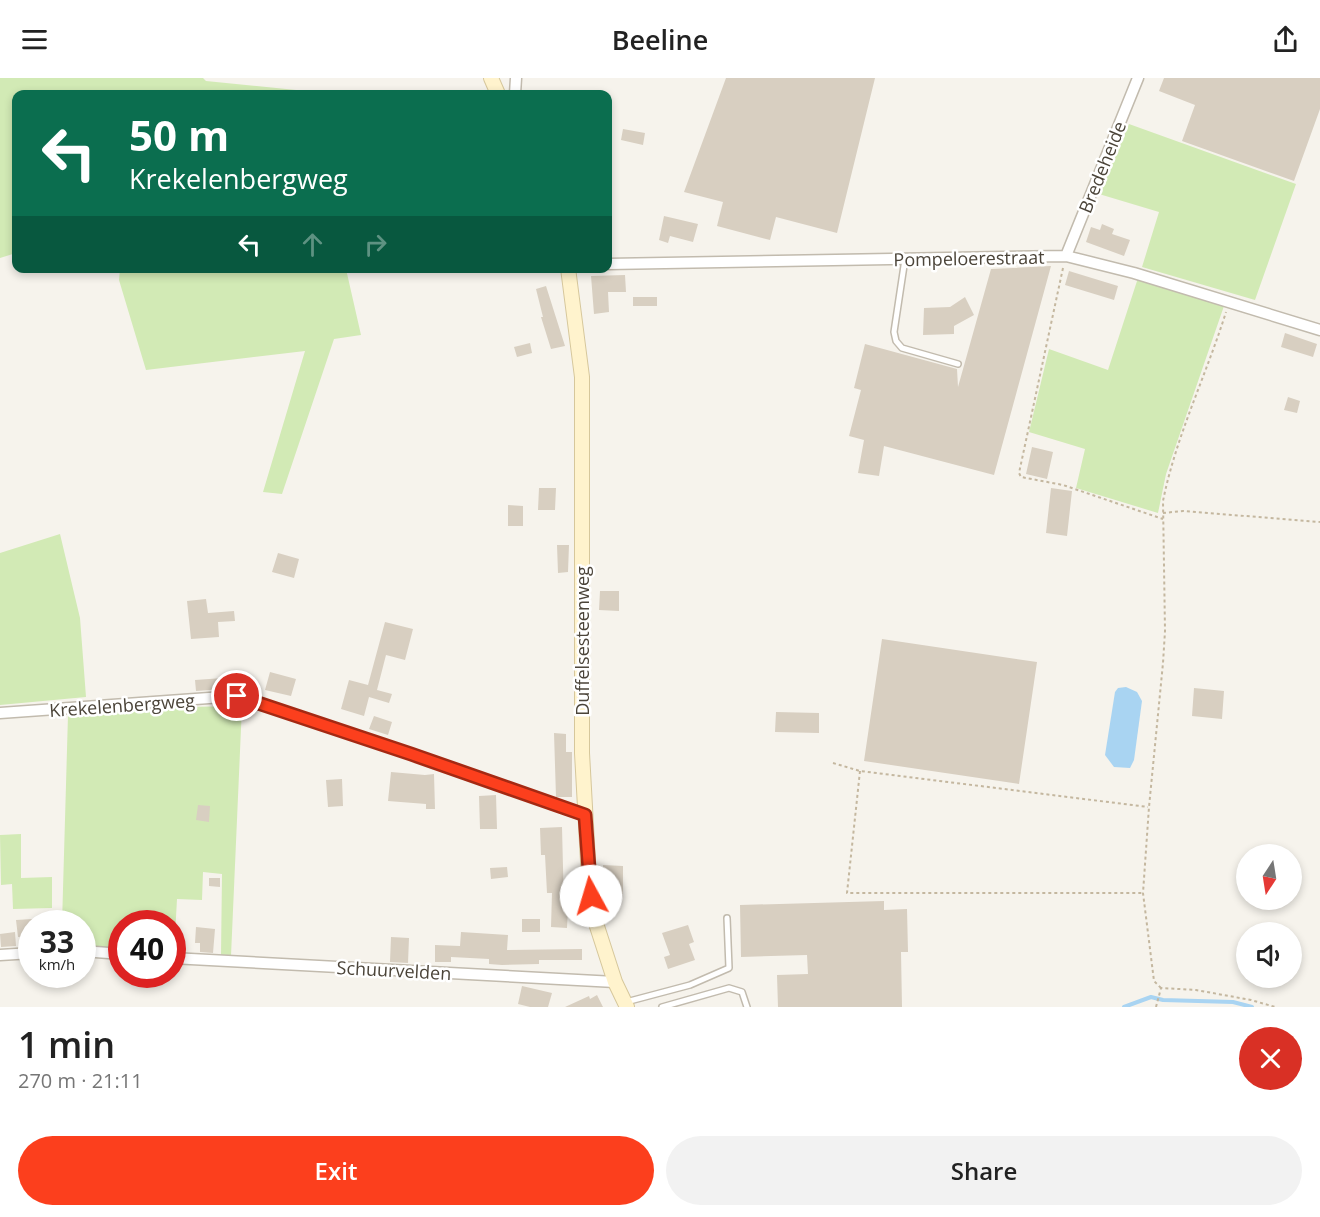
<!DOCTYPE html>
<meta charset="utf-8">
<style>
:root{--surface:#fff;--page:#f2f2f2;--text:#222;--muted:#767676;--accent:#fc3f1d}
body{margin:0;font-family:"Open Sans",sans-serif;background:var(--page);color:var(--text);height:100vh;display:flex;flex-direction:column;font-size:22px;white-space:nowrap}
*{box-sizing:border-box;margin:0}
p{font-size:20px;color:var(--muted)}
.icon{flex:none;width:33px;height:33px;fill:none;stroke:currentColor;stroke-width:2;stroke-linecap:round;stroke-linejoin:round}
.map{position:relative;height:929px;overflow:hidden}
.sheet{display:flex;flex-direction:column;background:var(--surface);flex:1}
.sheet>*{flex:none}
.guide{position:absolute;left:12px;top:12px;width:600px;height:183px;border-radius:12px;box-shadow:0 3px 9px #0003;background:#0b6e4f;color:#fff;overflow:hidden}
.needle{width:39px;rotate:192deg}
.tools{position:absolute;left:1236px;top:766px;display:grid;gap:12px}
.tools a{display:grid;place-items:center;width:66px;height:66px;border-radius:50%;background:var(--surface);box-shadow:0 3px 9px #0003;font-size:30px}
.speed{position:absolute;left:18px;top:832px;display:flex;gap:12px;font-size:30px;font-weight:700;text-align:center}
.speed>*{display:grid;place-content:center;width:78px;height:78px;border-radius:50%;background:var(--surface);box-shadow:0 3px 9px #0003;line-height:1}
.speed small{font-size:15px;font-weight:400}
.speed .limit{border:9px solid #d22;background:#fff;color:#111}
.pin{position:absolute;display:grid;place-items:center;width:51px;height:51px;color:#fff;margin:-26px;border:3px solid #fff;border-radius:50%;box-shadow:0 2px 6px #0007}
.me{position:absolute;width:66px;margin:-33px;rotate:354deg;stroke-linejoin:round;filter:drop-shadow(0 0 4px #0008)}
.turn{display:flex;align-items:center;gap:21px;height:126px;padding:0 18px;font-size:27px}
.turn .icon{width:78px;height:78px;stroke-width:2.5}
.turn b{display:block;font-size:42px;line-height:51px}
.lanes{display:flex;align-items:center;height:57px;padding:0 18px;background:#0003;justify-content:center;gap:30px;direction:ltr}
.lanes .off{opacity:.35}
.round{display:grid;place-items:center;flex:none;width:63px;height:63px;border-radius:32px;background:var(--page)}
.overview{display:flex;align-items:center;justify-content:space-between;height:102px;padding:0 18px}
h1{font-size:36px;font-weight:600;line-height:45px}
.button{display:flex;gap:12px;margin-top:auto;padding:12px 18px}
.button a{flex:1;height:69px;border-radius:36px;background:var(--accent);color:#fff;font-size:24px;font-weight:600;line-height:69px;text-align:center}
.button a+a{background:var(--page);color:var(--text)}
header{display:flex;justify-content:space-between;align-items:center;height:78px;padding:0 18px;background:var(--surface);font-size:27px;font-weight:600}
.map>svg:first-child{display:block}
.green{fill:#d2eab5}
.water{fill:#a9d4f2}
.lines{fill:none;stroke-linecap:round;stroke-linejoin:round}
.stream{stroke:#a9d4f2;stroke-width:4}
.building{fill:#d8cfc1}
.lane-casing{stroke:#c2bbae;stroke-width:8}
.street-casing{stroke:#c2bbae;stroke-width:13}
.secondary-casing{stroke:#d6c79b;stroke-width:16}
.path{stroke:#c4b79f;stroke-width:2;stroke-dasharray:3 3;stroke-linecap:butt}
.lane{stroke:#fff;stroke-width:5}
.street{stroke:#fff;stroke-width:10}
.secondary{stroke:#fff3cd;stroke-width:14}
.route-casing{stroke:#a42913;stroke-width:15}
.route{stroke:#fc3f1d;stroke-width:10}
.labels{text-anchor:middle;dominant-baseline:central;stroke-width:5;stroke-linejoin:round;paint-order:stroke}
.street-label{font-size:18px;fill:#4b4439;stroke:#fff}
</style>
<header><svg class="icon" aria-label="menu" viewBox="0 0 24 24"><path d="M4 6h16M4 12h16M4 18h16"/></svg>Beeline<svg class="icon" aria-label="share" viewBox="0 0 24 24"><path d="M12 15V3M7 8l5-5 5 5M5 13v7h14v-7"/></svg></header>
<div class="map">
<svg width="1320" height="929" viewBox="0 0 1320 929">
<rect width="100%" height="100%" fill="#f6f3ec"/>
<path class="green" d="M0,0H203L206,3L306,13L307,16H16V175L0,180Z
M1129,46L1296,106L1255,222L1142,189L1159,134L1099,116Z
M120,191H346L361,257L334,261L282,416L263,414L305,273L146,292L119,202Z
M1138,200L1224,228L1166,396L1158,435L1076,410L1085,371L1029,354L1049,271L1108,292Z
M60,456L80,540L86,619L0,627V475Z
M242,628L231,878L221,877L222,796L203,794L202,822L177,821L174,876L172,846H122L121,872L83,869L82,846H62L68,637L186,629Z
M21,756V800L52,799V830L13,831L12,806L1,807L0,757Z"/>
<path class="water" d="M1126,609L1137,614L1142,623L1134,682L1130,690L1114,689L1105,677L1115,614L1118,610Z"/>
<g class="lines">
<path class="stream" d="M1124,929L1151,919L1163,922L1233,924L1252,929"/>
</g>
<path class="building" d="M726,0H875L837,155L776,139L770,162L717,148L723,124L684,114Z
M1164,0H1320V31L1294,103L1182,63L1195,27L1159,13Z
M623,51L645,55L643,67L621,62Z
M664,138L698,146L693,164L670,158L668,165L659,162Z
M1102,146L1114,151L1112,156L1130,162L1124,178L1086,164L1091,149L1100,152Z
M1051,188L994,397L884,368L879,398L858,395L864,362L849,358L861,312L854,310L865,266L957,291L958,309L991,191Z
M1069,193L1118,208L1114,222L1065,207Z
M625,197L626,214H608L609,234L594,236L591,198Z
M546,208L565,268L551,271L541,239H543L536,211Z
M633,219H657V228H633Z
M965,219L974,237L954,248V256L923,257L924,230L950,229Z
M1285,255L1317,266L1313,279L1281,269Z
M530,265L532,275L517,279L514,269Z
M1288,319L1300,323L1297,335L1284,332Z
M1032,369L1053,374L1047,401L1026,396Z
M539,410H556L555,432H538Z
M1051,410L1072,413L1067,458L1046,455Z
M508,427L523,428V448H508Z
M557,467H569L568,494L558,495Z
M278,475L299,481L294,500L272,494Z
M600,513H619V533L599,532Z
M206,521L208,535L234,533L235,543L218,544L219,559L191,561L187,523Z
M385,544L413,551L405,582L386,577L377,612L392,616L389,625L369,619L364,638L341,631L349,602L368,607Z
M882,561L1037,584L1019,706L864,683Z
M270,594L296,601L291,618L265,612Z
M223,600V611L196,613L195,602Z
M1194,610L1224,613L1222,641L1192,638Z
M776,634L819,635V655L775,654Z
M374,638L392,644L388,657L369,651Z
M554,655L566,656V674H572V719H556Z
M391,694L425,697L434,696L435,731H426V726L388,723Z
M342,701L343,728L328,729L326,702Z
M496,717L497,751H480L479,718Z
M198,727L210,728L209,744L196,742Z
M562,749L564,830H568L567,850L551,849L552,815H547L545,777H541L540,750Z
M603,787L623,788V816H617V820L602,819Z
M507,789L508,799L491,801L490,790Z
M209,800H220V809L209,808Z
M884,823V832L907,831L908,874H901L902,929H778L777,897L808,896L807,877L741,879L740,827Z
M32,841V858L18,859L16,842Z
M522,841H540V854H522Z
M688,847L694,864L689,866L695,882L668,891L664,879L670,877L662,855Z
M196,849L215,851L213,875L200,874V865H195Z
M15,854L16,868L1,869L0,856Z
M461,854L508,857L507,872L582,871V882H539V886L502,887L489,886V881L451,879V884H435V867L460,868Z
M391,859L409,860L408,885L390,884Z
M522,908L552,915L548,929H530L518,926Z
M597,917L603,929H565L589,918L590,921Z"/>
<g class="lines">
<defs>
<path id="lane" d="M905,181L894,254L896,263L902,270L958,286
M626,924L690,907L729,890L727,840
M662,929L729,910L742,914L747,929"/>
<path id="street" d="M515,16L516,0
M1066,178L1138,0
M608,186L1066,178L1134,195L1320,252
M0,635L237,618L411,676L584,737
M82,873L122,876
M0,877L32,875
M172,880L615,904"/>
<path id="secondary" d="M491,0L498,16
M568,190L582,299V675L589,801L593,836L615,904L627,929"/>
</defs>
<use href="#lane" class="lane-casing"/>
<use href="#street" class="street-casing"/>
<use href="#secondary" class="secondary-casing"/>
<path class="path" d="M1063,190L1019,395L1021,399L1063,407L1163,441
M1163,435L1183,433L1320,444
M833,685L860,693L1148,729
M860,693L847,815H1143
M1161,910L1154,903L1143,815L1149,729L1163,585L1165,553L1163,423C1176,358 1206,298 1226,234
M1156,929L1161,910L1196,912L1251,922L1275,929"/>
<use href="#lane" class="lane"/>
<use href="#street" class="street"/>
<use href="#secondary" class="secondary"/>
</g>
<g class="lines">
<defs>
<path id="route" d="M237,618L411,676L585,737L591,818"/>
</defs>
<use href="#route" class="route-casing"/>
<use href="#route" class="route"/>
</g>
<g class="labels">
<g class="street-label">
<text transform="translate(1102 89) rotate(-68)">Bredeheide</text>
<text transform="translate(969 180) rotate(-1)">Pompeloerestraat</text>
<text transform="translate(582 563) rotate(-90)">Duffelsesteenweg</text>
<text transform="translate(122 627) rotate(-4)">Krekelenbergweg</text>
<text transform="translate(394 892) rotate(3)">Schuurvelden</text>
</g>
</g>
</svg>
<div class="tools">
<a><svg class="needle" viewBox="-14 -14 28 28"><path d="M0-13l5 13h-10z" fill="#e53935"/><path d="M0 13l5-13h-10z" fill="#767676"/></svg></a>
<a><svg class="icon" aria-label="sound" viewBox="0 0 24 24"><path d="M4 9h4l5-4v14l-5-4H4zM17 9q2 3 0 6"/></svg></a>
</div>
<div class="speed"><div>33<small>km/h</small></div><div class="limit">40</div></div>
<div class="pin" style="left:237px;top:618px;background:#d93025"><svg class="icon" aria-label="arrive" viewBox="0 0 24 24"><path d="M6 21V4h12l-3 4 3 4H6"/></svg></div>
<svg class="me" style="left:591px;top:818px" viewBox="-20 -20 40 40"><circle r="19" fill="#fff"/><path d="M0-13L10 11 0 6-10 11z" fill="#fc3f1d"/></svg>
<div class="guide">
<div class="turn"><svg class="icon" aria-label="left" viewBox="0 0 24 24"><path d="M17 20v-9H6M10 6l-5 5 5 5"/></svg><div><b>50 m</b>Krekelenbergweg</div></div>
<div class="lanes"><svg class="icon" aria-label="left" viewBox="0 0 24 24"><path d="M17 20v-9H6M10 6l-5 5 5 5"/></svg><svg class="icon off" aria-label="ahead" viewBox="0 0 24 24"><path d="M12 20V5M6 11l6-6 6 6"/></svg><svg class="icon off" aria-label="right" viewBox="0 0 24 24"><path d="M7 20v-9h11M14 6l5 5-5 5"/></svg></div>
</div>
</div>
<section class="sheet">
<div class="overview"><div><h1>1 min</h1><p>270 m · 21:11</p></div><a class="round" style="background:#d93025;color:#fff"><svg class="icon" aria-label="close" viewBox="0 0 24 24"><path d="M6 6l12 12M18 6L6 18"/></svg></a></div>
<div class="button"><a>Exit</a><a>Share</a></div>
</section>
